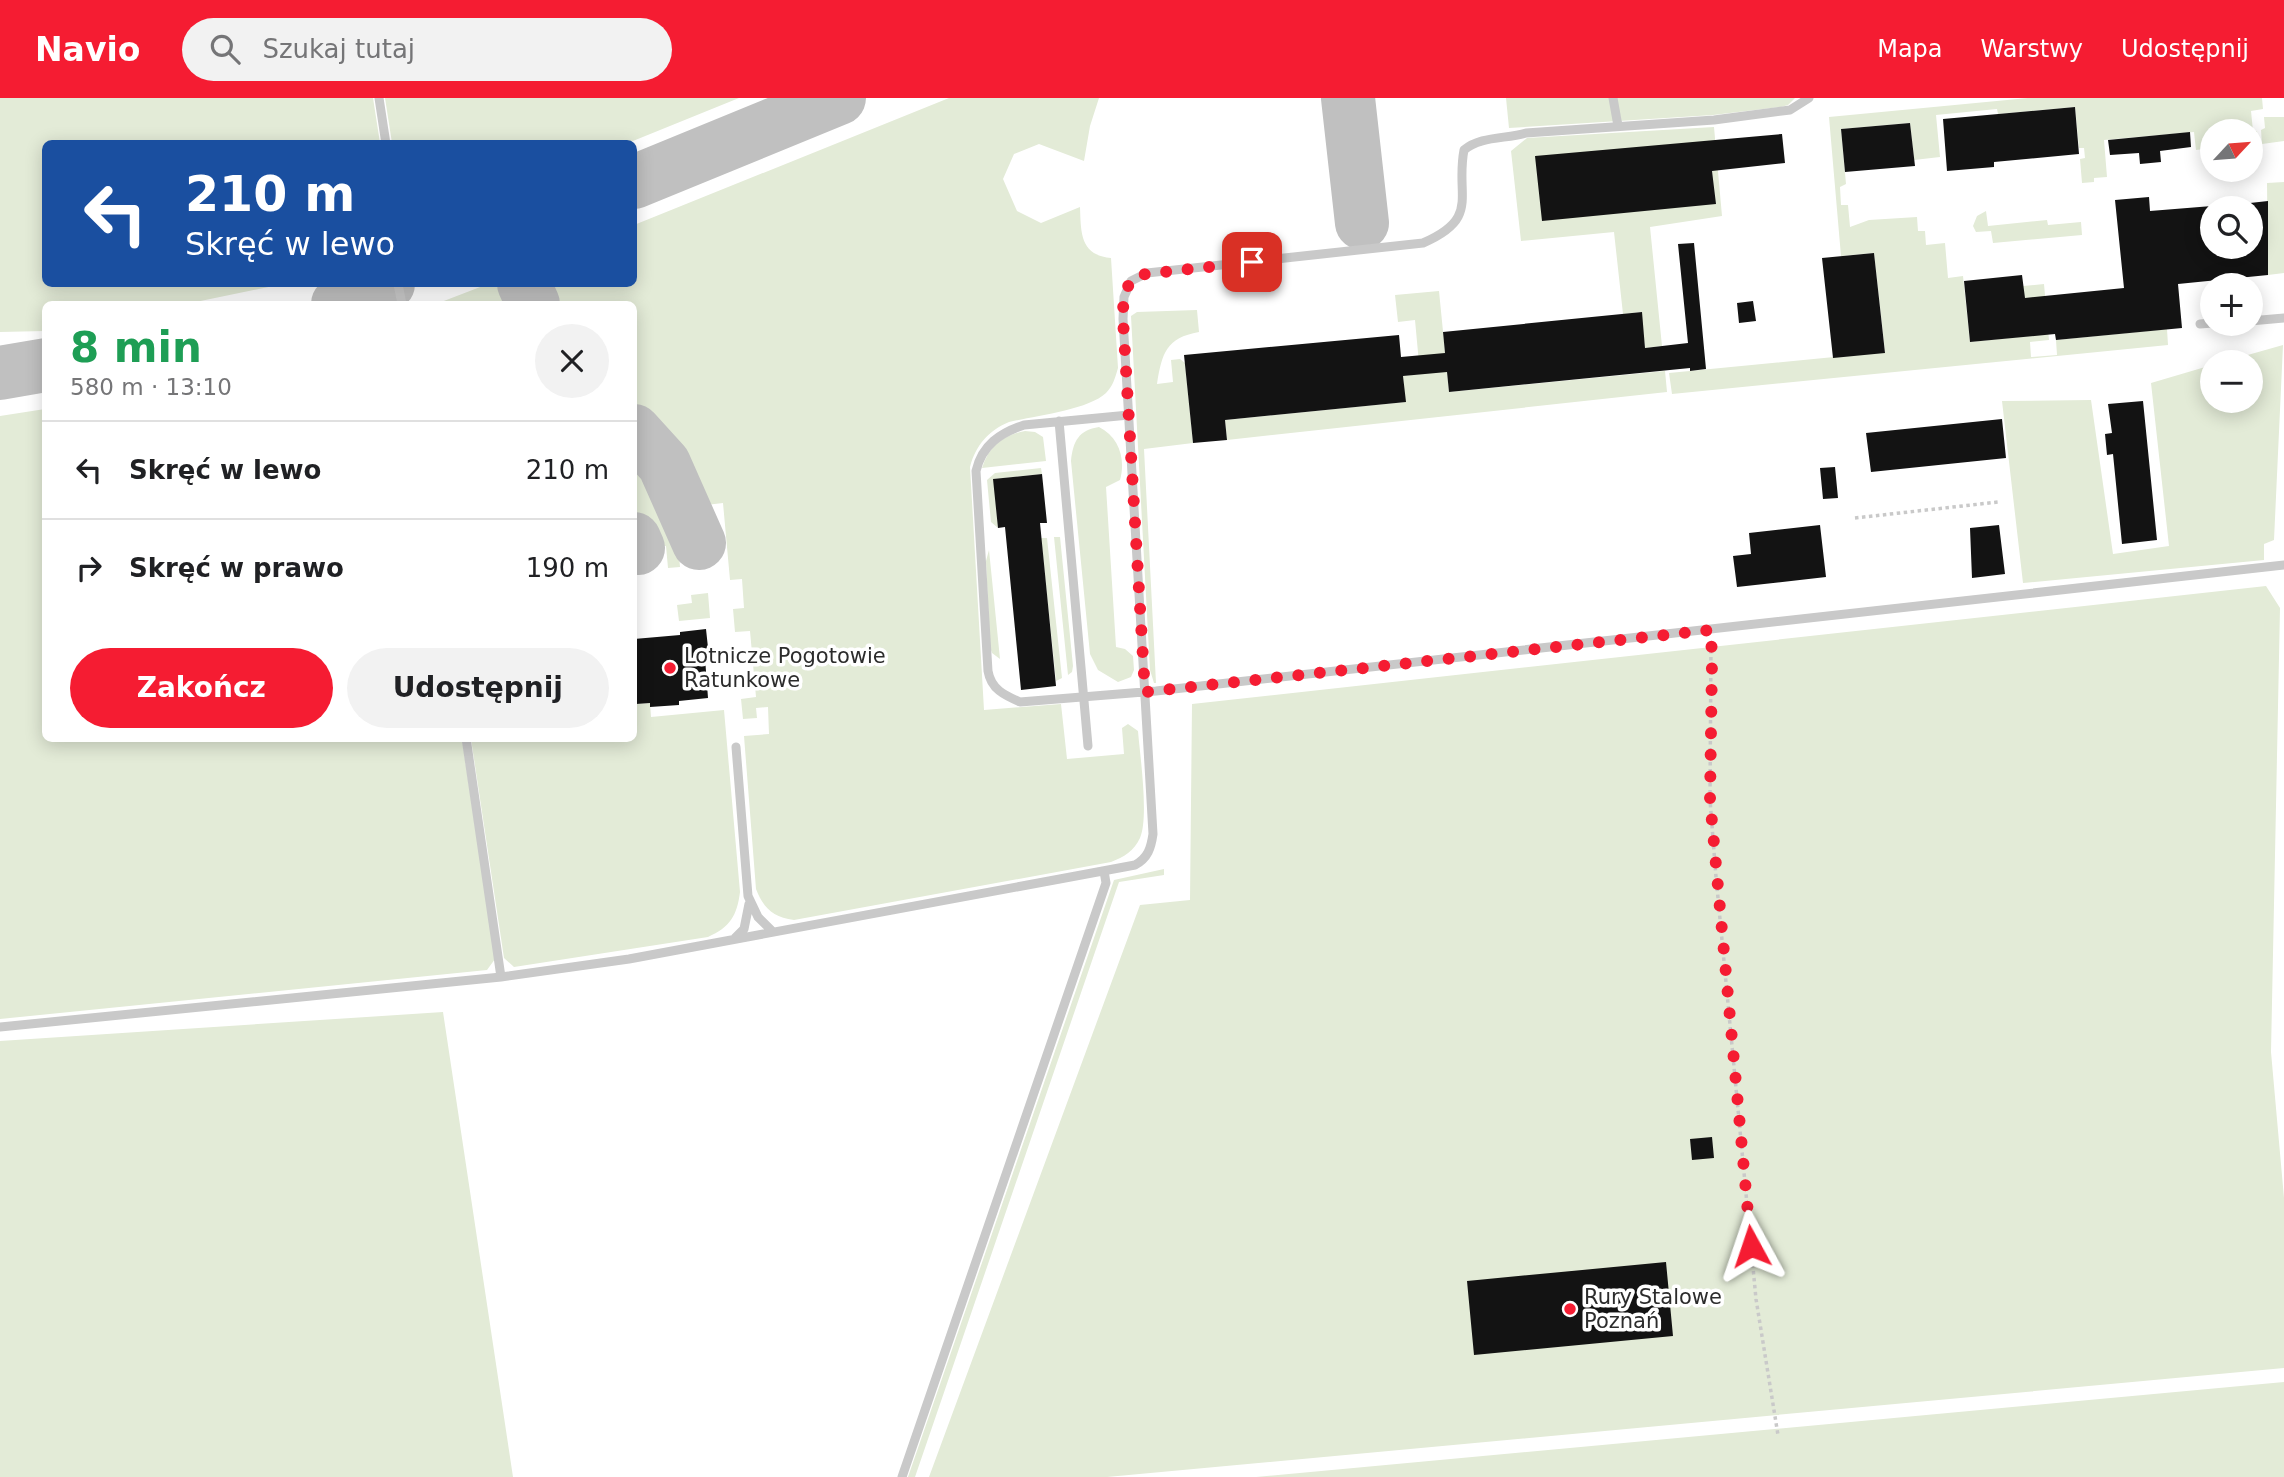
<!DOCTYPE html>
<html lang="pl">
<meta charset="utf-8">
<style>
:root{--surface:#fff;--page:#f2f2f2;--text:#202124;--muted:#757577;--line:#e0e0e0;--accent:#f51c32}
body{margin:0;font-family:"DejaVu Sans",sans-serif;background:var(--page);color:var(--text);height:100vh;display:flex;flex-direction:column;font-size:26px;white-space:nowrap}
*{box-sizing:border-box;margin:0}
p{font-size:23px;color:var(--muted)}
.icon{flex:none;width:38px;height:38px;fill:none;stroke:currentColor;stroke-width:2;stroke-linecap:round;stroke-linejoin:round}
.map{position:relative;flex:1;overflow:hidden}
.side{position:absolute;left:42px;top:203px;width:595px;height:441px;display:flex;flex-direction:column;background:var(--surface);border-radius:10px;box-shadow:0 4px 18px #0003}
.side>*{flex:none}
.hud{position:absolute;left:42px;top:42px;width:595px;height:147px;border-radius:10px;box-shadow:0 4px 18px #0003;background:#1a4fa0;color:#fff;overflow:hidden}
.needle{width:46px;rotate:64deg}
.fabs{position:absolute;left:2200px;top:21px;display:grid;gap:14px}
.fabs a{display:grid;place-items:center;width:63px;height:63px;border-radius:50%;background:var(--surface);box-shadow:0 4px 18px #0003;font-size:35px}
.pin{position:absolute;display:grid;place-items:center;width:60px;height:60px;color:#fff;margin:-30px;border-radius:14px;box-shadow:0 4px 10px #0006}
.me{position:absolute;width:77px;margin:-38px;rotate:355deg;stroke-linejoin:round;filter:drop-shadow(0 0 5px #0008)}
.turn{display:flex;align-items:center;gap:24px;height:147px;padding:0 28px;font-size:32px}
.turn .icon{width:91px;height:91px;stroke-width:2.5}
.turn b{display:block;font-size:49px;line-height:60px}
.round{display:grid;place-items:center;flex:none;width:74px;height:74px;border-radius:37px;background:var(--page)}
.overview{display:flex;align-items:center;justify-content:space-between;height:119px;padding:0 28px}
h1{font-size:42px;font-weight:700;line-height:52px;color:#1e9e55}
.button{display:flex;gap:14px;margin-top:auto;padding:14px 28px}
.button a{flex:1;height:80px;border-radius:42px;background:var(--accent);color:#fff;font-size:28px;font-weight:700;line-height:80px;text-align:center}
.button a+a{background:var(--page);color:var(--text)}
ul{padding:0;list-style:none}
li{display:flex;align-items:center;gap:21px;height:98px;padding:0 28px;border-top:2px solid var(--line)}
li div{flex:1}
li b{display:block;font-size:26px}
li em{font-style:normal}
header{display:flex;align-items:center;gap:42px;box-sizing:border-box;height:98px;padding:0 35px;background:var(--accent);color:#fff}
header strong{font-size:33px}
nav{display:flex;gap:38px;margin-inline-start:auto;font-size:24px}
.search{width:490px;height:63px;background:var(--page);display:flex;align-items:center;gap:18px;box-sizing:border-box;padding:0 24px;border-radius:38px;color:var(--muted);font-size:26px}
.map>svg:first-child{display:block}
.green{fill:#e3ebd7}
.lines{fill:none;stroke-linecap:round;stroke-linejoin:round}
.taxiway{stroke:#c0c0c0;stroke-width:54}
.building{fill:#131313}
.path{stroke:#c9c9c9;stroke-width:3.5;stroke-dasharray:3.5 3.5;stroke-linecap:butt}
.service{stroke:#c9c9c9;stroke-width:9}
.route{stroke:#f51c32;stroke-width:12;stroke-dasharray:0 21.6}
.poi-dot{fill:#f51c32;stroke:#fff;stroke-width:2.5}
.labels{text-anchor:middle;dominant-baseline:central;stroke-width:7;stroke-linejoin:round;paint-order:stroke}
.poi-label{font-size:21px;fill:#2c2c2c;stroke:#fff;text-anchor:start}
</style>
<header>
<strong>Navio</strong>
<div class="search"><svg class="icon" aria-label="search" viewBox="0 0 24 24"><circle cx="10" cy="10" r="6"/><path d="M15 15l6 6"/></svg>Szukaj tutaj</div>
<nav><a>Mapa</a><a>Warstwy</a><a>Udostępnij</a></nav>
</header>
<div class="map">
<svg width="2284" height="1379" viewBox="0 0 2284 1379">
<rect width="100%" height="100%" fill="#fff"/>
<path class="green" d="M0,0H373L380,45L46,46V186H283L186,206H46L45,233L0,234Z
M385,0H739L628,45H392Z
M949,0H1099L1090,28L1084,63L1039,46L1014,56L1003,81L1017,113L1041,125L1080,109C1081,135 1080,157 1111,160L1118,270C1115,280 1113,288 1106,295C1088,312 1034,318 1009,324C988,333 976,347 970,369L984,612L1061,606L1067,661L1124,656L1122,630L1128,626L1138,633C1140,657 1149,720 1140,740C1134,753 1124,759 1111,764L794,822C773,819 764,811 756,791L744,638L769,636L768,609L756,610L757,620L743,621L741,601L756,599L750,533L735,534L733,511L744,510L742,481L730,482L723,405L706,407L709,444L678,447L680,469L668,470L666,448L634,451V206H436L488,186H634V127Z
M1506,0H1795L1788,7L1781,9L1713,17L1509,30Z
M2028,0H2262L2263,11L2251,13L2253,33H2257L2258,46L2251,47L2250,33H2212V50L2196,52L2194,34L2104,42L2107,79L2094,80V84L2082,85L2080,61L2085,60L2084,50H2079L2075,9L1998,16L1997,11L1936,17L1940,59L1914,62L1910,25L1841,31L1846,86L1840,89L1841,107H1848L1850,129L1869,122L1917,119L1918,133H1925L1926,147L1945,145L1948,180L1963,178L1970,244L2028,238L2023,188L2044,186L2049,242L2030,244L2031,259L2057,257L2056,242L2167,231L2168,247L1672,296L1669,275L1885,254L1874,155L1841,158L1829,19Z
M2264,19H2284V43L2262,46L2261,32L2265,30Z
M1714,29L1722,118L1650,129L1662,248L1645,250L1641,214L1623,216L1614,134L1521,143L1511,53L1527,40Z
M2284,84V175L2268,177L2267,85Z
M1986,113L1988,128L2047,122L2048,127L2081,124L2082,137L1993,145L1991,133L1976,134L1973,128L1977,118Z
M1439,193L1449,294L1665,273L1667,294L1227,342L1225,322L1405,304L1403,278L1420,276L1415,222L1398,224L1395,197Z
M1197,212L1199,234C1166,240 1162,255 1157,286L1173,284L1171,262L1180,261L1185,265L1193,345L1144,351L1156,585H1154L1150,572L1131,218L1137,214Z
M2283,247L2274,442L2264,446V462L2023,485L2002,303L2091,302L2113,456L2169,448L2151,285L2212,267V303H2250V264H2223Z
M45,311L46,640L462,641L495,861L487,872L0,921V318Z
M1099,329C1119,339 1126,361 1120,382L1106,389L1116,549L1125,551L1133,558L1134,572L1131,579L1118,584L1098,572L1090,556L1071,363C1073,343 1079,332 1099,329Z
M1025,333L1035,334L1043,339L1046,363L982,370C989,348 1003,337 1025,333Z
M1041,370L1042,376L994,381L998,430L991,424L987,382L995,375Z
M1054,439H1060L1073,568L1072,574L1068,577Z
M1041,440H1047L1062,580L1056,583Z
M989,452L1000,561L992,555L990,549L986,463Z
M2266,488L2280,510L2271,954L2284,1100V1270L1107,1379H929L1140,807L1190,802L1192,606Z
M708,495L710,520L679,523L677,507L692,505L691,497Z
M634,576L636,606L650,605L651,619L724,612L740,794C737,818 730,829 708,839L514,869L504,860L471,641L634,640Z
M1164,771V777L1119,784L915,1379H908L1114,782Z
M443,914L513,1379H0V943Z
M2284,1284V1379H1256Z"/>
<g class="lines">
<path class="taxiway" d="M1348,0L1362,125
M634,84L839,0
M524,186L533,206
M338,206L388,186
M0,275L46,267
M634,333L664,366L699,445
M634,441L638,450"/>
</g>
<path class="building" d="M2075,9L2079,56L1994,64V69L1947,73L1943,21Z
M1910,25L1915,68L1845,74L1841,31Z
M2190,34L2191,49L2160,53L2161,64L2140,66L2139,55L2110,57L2108,42Z
M1782,36L1785,65L1712,73L1716,106L1542,123L1535,58Z
M2149,99L2150,113L2212,108V149H2250V105L2268,103V177L2178,186L2182,230L2056,242L2055,236L1970,244L1964,183L2022,177L2025,200L2124,190L2115,102Z
M1694,145L1706,271L1690,273V270L1449,294L1447,274L1403,278L1406,304L1225,322L1227,342L1193,345L1184,257L1399,237L1401,259L1445,255L1443,234L1642,214L1645,250L1688,245L1678,146Z
M1874,155L1885,255L1833,260L1822,160Z
M1753,203L1756,223L1739,225L1737,205Z
M2143,303L2157,442L2122,446L2113,356L2107,357L2105,336L2112,335L2108,306Z
M2002,321L2006,360L1871,374L1866,335Z
M1835,369L1838,400L1823,401L1820,370Z
M1042,376L1047,425H1040L1056,588L1021,592L1005,429L998,430L993,381Z
M1820,427L1826,479L1737,489L1733,458L1751,456L1749,435Z
M1999,427L2005,476L1972,480L1970,430Z
M706,531L709,559L705,560L708,600L679,603V607L650,609V605L636,606L634,541L680,537V534Z
M1712,1039L1714,1060L1692,1062L1690,1041Z
M1666,1164L1673,1238L1474,1257L1467,1183Z"/>
<g class="lines">
<path class="path" d="M1855,420L1998,404
M1711,545L1710,702L1716,779L1756,1201L1778,1337"/>
<path class="service" d="M379,0L386,46
M1613,0L1618,28
M398,186L402,206
M2250,223L2284,220
M2200,226L2212,225
M1129,317L1024,327C1000,335 982,347 976,373L988,573C991,591 1004,597 1020,604L1156,593L2284,467
M1059,323L1088,648
M466,640L501,879
M736,649L748,798L758,819L773,834
M735,840L744,831L749,806
M0,929L501,879L629,861L1135,767C1148,760 1151,750 1153,736L1123,221L1124,199L1131,183L1147,175L1423,145C1481,120 1455,98 1464,52C1480,38 1506,41 1526,35L1714,22L1790,12L1809,0
M902,1379L1106,785L1104,773"/>
</g>
<g class="lines">
<path class="route" d="M1252,164L1138,177C1123,188 1123,204 1123,221L1145,594L1711,532L1712,564L1710,702L1751,1148"/>
</g>
<g class="poi-dot">
<circle cx="670" cy="570" r="7"/>
<circle cx="1570" cy="1211" r="7"/>
</g>
<g class="labels">
<g class="poi-label">
<text x="684" y="558">Lotnicze Pogotowie<tspan x="684" dy="24">Ratunkowe</tspan></text>
<text x="1584" y="1199">Rury Stalowe<tspan x="1584" dy="24">Poznań</tspan></text>
</g>
</g>
</svg>
<div class="fabs">
<a><svg class="needle" viewBox="-14 -14 28 28"><path d="M0-13l5 13h-10z" fill="#e53935"/><path d="M0 13l5-13h-10z" fill="#757577"/></svg></a>
<a><svg class="icon" aria-label="search" viewBox="0 0 24 24"><circle cx="10" cy="10" r="6"/><path d="M15 15l6 6"/></svg></a>
<a>+</a>
<a>−</a>
</div>
<div class="pin" style="left:1252px;top:164px;background:#d93025"><svg class="icon" aria-label="arrive" viewBox="0 0 24 24"><path d="M6 21V4h12l-3 4 3 4H6"/></svg></div>
<svg class="me" style="left:1751px;top:1148px" viewBox="-20 -20 40 40"><path d="M0-17L14 15 0 8-14 15z" fill="#f51c32" stroke="#fff" stroke-width="4"/></svg>
<div class="hud">
<div class="turn"><svg class="icon" aria-label="left" viewBox="0 0 24 24"><path d="M17 20v-9H6M10 6l-5 5 5 5"/></svg><div><b>210 m</b>Skręć w lewo</div></div>
</div>
<section class="side">
<div class="overview"><div><h1>8 min</h1><p>580 m · 13:10</p></div><a class="round"><svg class="icon" aria-label="close" viewBox="0 0 24 24"><path d="M6 6l12 12M18 6L6 18"/></svg></a></div>
<ul>
<li><svg class="icon" aria-label="left" viewBox="0 0 24 24"><path d="M17 20v-9H6M10 6l-5 5 5 5"/></svg><div><b>Skręć w lewo</b></div><em>210 m</em></li>
<li><svg class="icon" aria-label="right" viewBox="0 0 24 24"><path d="M7 20v-9h11M14 6l5 5-5 5"/></svg><div><b>Skręć w prawo</b></div><em>190 m</em></li>
</ul>
<div class="button"><a>Zakończ</a><a>Udostępnij</a></div>
</section>
</div>
